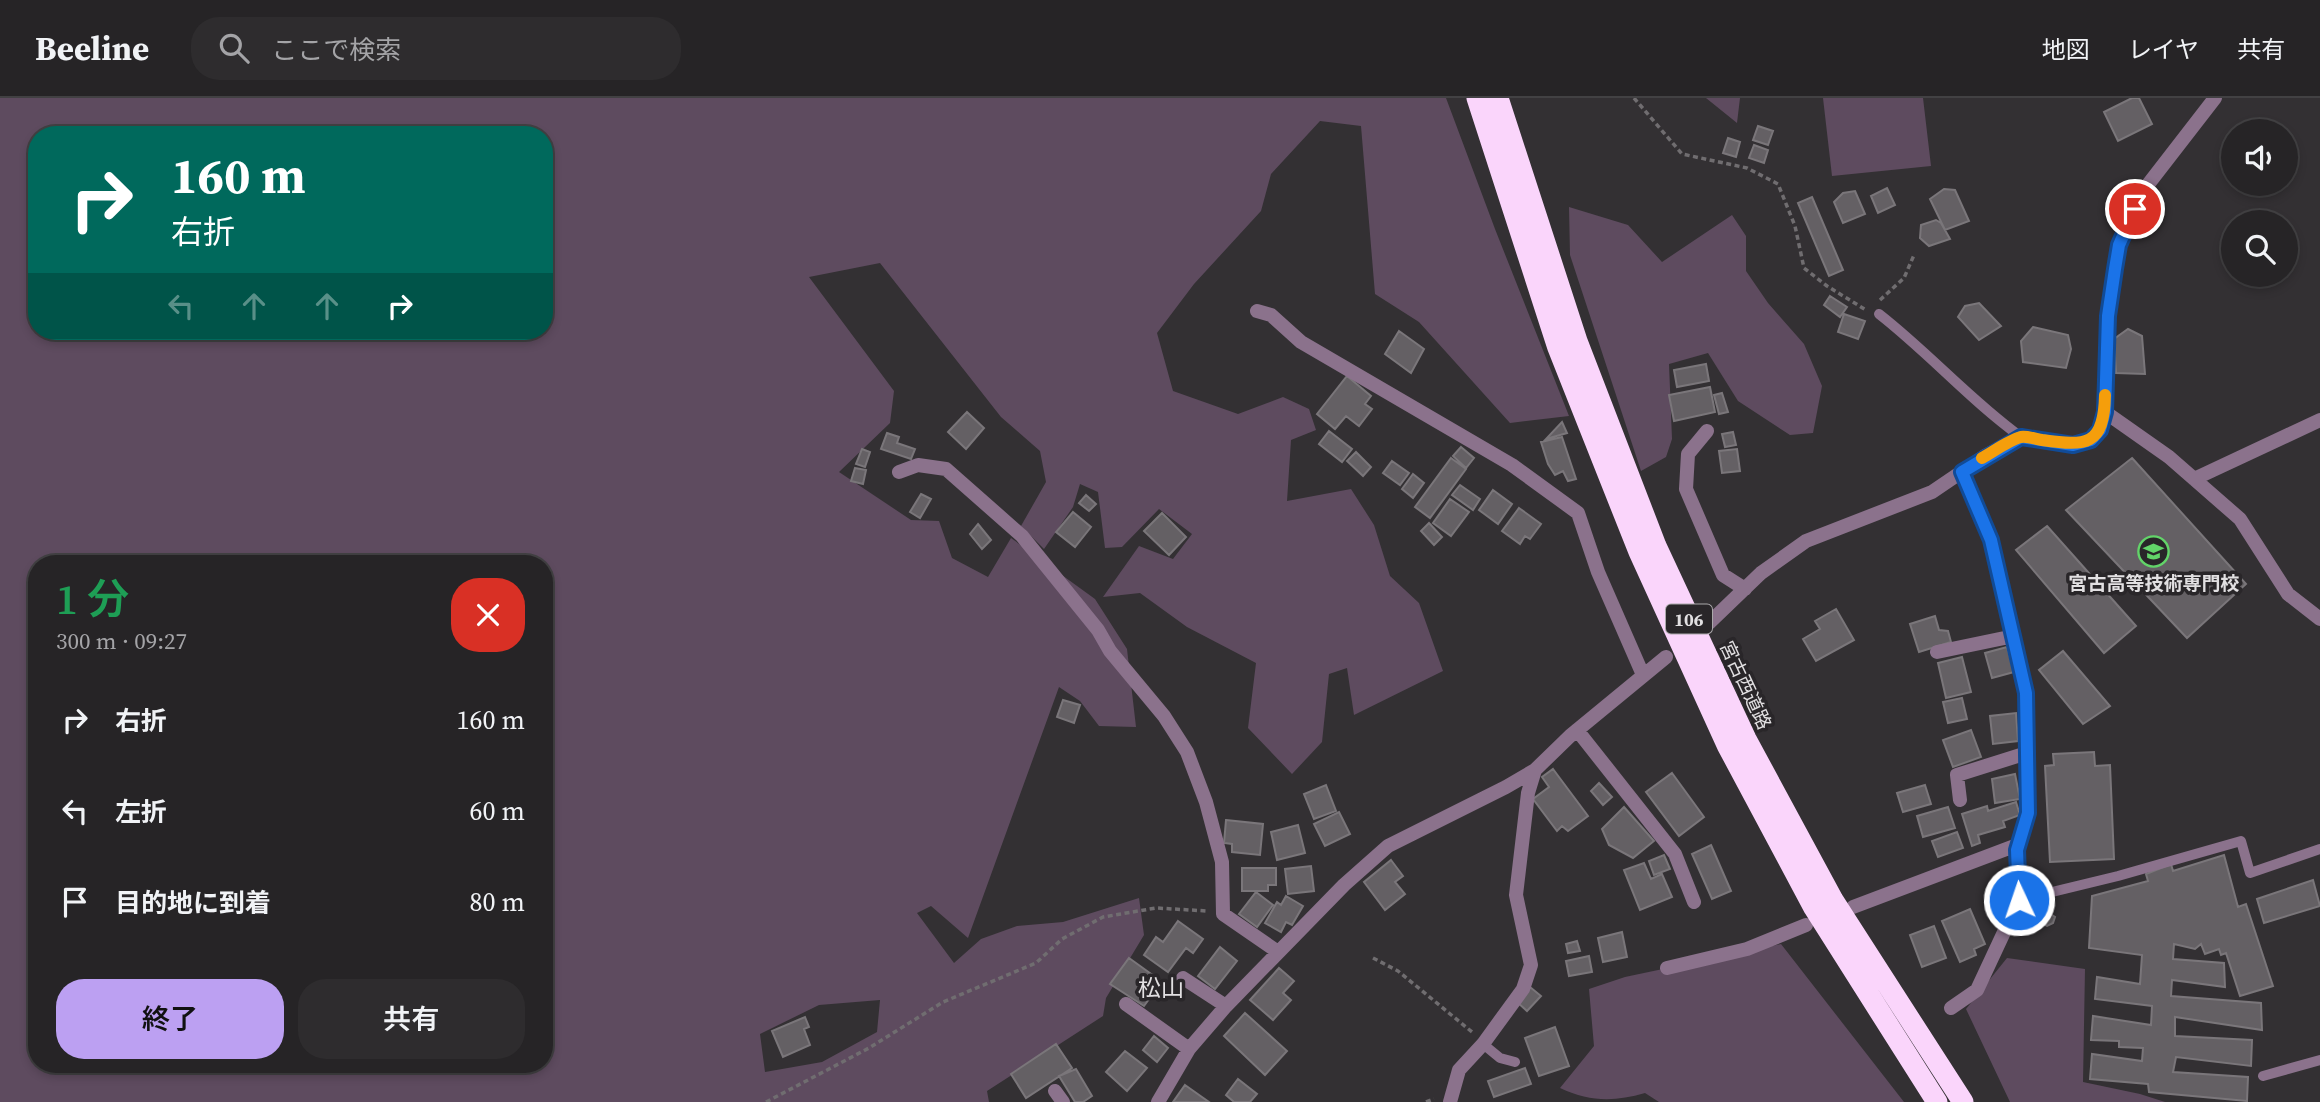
<!DOCTYPE html>
<html lang="ja">
<meta charset="utf-8">
<style>
:root{--surface:#262426;--page:#2e2c2e;--text:#f1f3f6;--muted:#a4a4a7;--line:#424143;--accent:#bca0f2}
body{margin:0;font-family:"Source Serif 4","Noto Sans JP",serif;background:var(--page);color:var(--text);height:100vh;display:flex;flex-direction:column;font-size:26px;white-space:nowrap}
*{box-sizing:border-box;margin:0}
p{font-size:23px;color:var(--muted)}
.icon{flex:none;width:38px;height:38px;fill:none;stroke:currentColor;stroke-width:2;stroke-linecap:round;stroke-linejoin:round}
.map{position:relative;flex:1;overflow:hidden}
.sheet{position:absolute;left:28px;top:457px;width:525px;height:518px;display:flex;flex-direction:column;background:var(--surface);border-radius:28px;box-shadow:0 4px 10px #0003,0 0 0 2px var(--line)}
.sheet>*{flex:none}
.top-card{position:absolute;left:28px;top:28px;width:525px;height:214px;border-radius:28px;box-shadow:0 4px 10px #0003,0 0 0 2px var(--line);background:#00695c;color:#fff;overflow:hidden}
.fabs{position:absolute;left:2221px;top:21px;display:grid;gap:14px}
.fabs a{display:grid;place-items:center;width:77px;height:77px;border-radius:50%;background:var(--surface);box-shadow:0 4px 10px #0003,0 0 0 2px var(--line);font-size:35px}
.pin{position:absolute;display:grid;place-items:center;width:60px;height:60px;color:#fff;margin:-30px;border:4px solid #fff;border-radius:50%;box-shadow:0 2px 7px #0007}
.me{position:absolute;width:77px;margin:-38px;rotate:357deg;stroke-linejoin:round;filter:drop-shadow(0 0 5px #0008)}
.turn{display:flex;align-items:center;gap:24px;height:147px;padding:0 28px;font-size:32px}
.turn .icon{width:91px;height:91px;stroke-width:2.5}
.turn b{display:block;font-size:49px;line-height:60px}
.lanes{display:flex;align-items:center;height:66px;padding:0 28px;background:#0003;justify-content:center;gap:35px;direction:ltr}
.lanes .off{opacity:.35}
.round{display:grid;place-items:center;flex:none;width:74px;height:74px;border-radius:28px;background:var(--page)}
.head{display:flex;align-items:center;justify-content:space-between;height:119px;padding:0 28px}
h1{font-size:42px;font-weight:600;line-height:52px;color:#1e9e55}
.cta{display:flex;gap:14px;margin-top:auto;padding:14px 28px}
.cta a{flex:1;height:80px;border-radius:28px;background:var(--accent);color:#111;font-size:28px;font-weight:600;line-height:80px;text-align:center}
.cta a+a{background:var(--page);color:var(--text)}
ul{padding:0;list-style:none}
li{display:flex;align-items:center;gap:21px;height:91px;padding:0 28px}
li div{flex:1}
li b{display:block;font-size:26px}
li em{font-style:normal}
header{display:flex;align-items:center;gap:42px;box-sizing:border-box;height:98px;padding:0 35px;background:var(--surface);border-bottom:2px solid var(--line)}
header strong{font-size:33px}
nav{display:flex;gap:38px;margin-inline-start:auto;font-size:24px}
.search{width:490px;height:63px;background:var(--page);display:flex;align-items:center;gap:18px;box-sizing:border-box;padding:0 24px;border-radius:28px;color:var(--muted);font-size:26px}
.map>svg:first-child{display:block}
.green{fill:#5e4b5f;fill-rule:evenodd}
.building{fill:#646064;stroke:#7a767a;stroke-width:2}
.lines{fill:none;stroke-linecap:round;stroke-linejoin:round}
.path{stroke:#706d70;stroke-width:3.5;stroke-dasharray:5 3.5;stroke-linecap:butt}
.service{stroke:#8b728c;stroke-width:10}
.minor{stroke:#8b728c;stroke-width:14}
.motorway{stroke:#fad5fb;stroke-width:21}
.route-casing{stroke:#114b97;stroke-width:18}
.route{stroke:#1a73e8;stroke-width:12}
.slow{stroke:#f59e0b;stroke-width:12}
.labels{text-anchor:middle;dominant-baseline:central;stroke-width:7;stroke-linejoin:round;paint-order:stroke}
.shield{fill:#292629;stroke:#aaa8aa;stroke-width:2}
.shield-label{font-size:18px;font-weight:bold;fill:#e2e0e2}
.poi-label{font-size:19px;font-weight:bold;fill:#e2e0e2;stroke:#292629}
.street-label{font-size:19px;fill:#e2e0e2;stroke:#292629}
.quarter-label{font-size:23px;fill:#e2e0e2;stroke:#292629}
</style>
<header>
<strong>Beeline</strong>
<div class="search"><svg class="icon" aria-label="search" viewBox="0 0 24 24"><circle cx="10" cy="10" r="6"/><path d="M15 15l6 6"/></svg>ここで検索</div>
<nav><a>地図</a><a>レイヤ</a><a>共有</a></nav>
</header>
<div class="map">
<svg width="2320" height="1004" viewBox="0 0 2320 1004">
<rect width="100%" height="100%" fill="#333033"/>
<path class="green" d="M0,0H1446L1495,131L1569,318L1510,325L1419,224L1375,196L1361,28L1320,23L1271,76L1261,113L1194,186L1157,235L1173,293L1238,316L1283,299L1309,311L1316,332L1291,342L1287,403L1351,391L1374,427L1390,478L1419,505L1443,573L1354,617L1347,570L1329,576L1322,644L1292,676L1248,630L1256,565L1187,529L1140,495L1103,499L1139,448L1173,461L1192,436L1159,411L1122,449L1105,450L1098,394L1080,386L1073,409L1044,451L1021,428L1046,384L1040,353L1001,319L880,165L809,179L894,293L890,325L839,374L911,422L939,423L952,460L988,479L1011,440L1095,501L1127,551L1136,629L1099,628L1080,603L1059,589L968,840L931,808L917,815L954,865L981,841L1017,828L1063,824L1139,800L1144,837L1106,900L1103,918L987,993L989,1004H0ZM37,37H544V233H37ZM37,466H544V966H37ZM880,902L877,934L822,964L765,974L760,936L819,907Z
M1706,0H1740L1737,25Z
M1823,0H1923L1931,68L1832,78Z
M1569,109L1628,127L1662,164L1732,117L1746,138V173L1768,205L1804,246L1822,288L1813,335L1790,337L1738,303L1708,255L1669,266L1672,341L1666,359L1641,373L1570,157Z
M1781,846L1904,1004H1659L1645,995C1614,1004 1590,1004 1560,990L1594,948L1589,891L1625,879Z
M2007,860L2085,871L2083,984L2140,996L2165,1004H2010L1966,911Z"/>
<path class="building" d="M2132,0H2139L2152,26L2118,43L2104,14Z
M1758,28L1773,33L1768,47L1753,42Z
M1728,40L1740,44L1736,59L1723,55Z
M1754,47L1768,52L1764,65L1749,60Z
M1887,90L1895,107L1878,115L1871,98Z
M1944,91L1955,92L1969,123L1945,132L1930,101Z
M1855,93L1865,116L1843,125L1834,104L1843,95Z
M1812,99L1843,172L1829,178L1798,105Z
M1936,122L1941,125L1950,141L1929,148L1920,140L1921,127Z
M1830,198L1847,209L1840,219L1824,207Z
M1979,205L2001,228L1979,242L1958,219L1965,208Z
M1844,216L1865,223L1858,241L1838,234Z
M2033,229L2068,237L2071,251L2066,270L2023,264L2021,243Z
M2128,231L2142,238L2145,276L2116,275L2114,241Z
M1399,233L1424,251L1411,275L1385,256Z
M1706,266L1709,283L1677,289L1674,272Z
M1347,278L1371,298L1365,306L1372,311L1359,328L1346,318L1335,331L1317,316Z
M1710,289L1715,314L1674,323L1669,297Z
M1722,295L1728,314L1719,316L1714,297Z
M967,314L984,330L966,351L948,334Z
M1562,324L1567,335L1546,341Z
M1329,333L1352,351L1342,364L1319,346Z
M1733,334L1736,347L1725,349L1722,336Z
M887,335L899,339L897,345L915,351L911,361L881,351Z
M1562,339L1576,381L1568,383L1563,373L1555,377L1548,366L1541,344Z
M1461,349L1474,360L1466,370L1453,358Z
M862,351L870,354L865,369L856,366Z
M1737,351L1740,373L1722,375L1719,353Z
M1356,354L1371,369L1363,378L1347,363Z
M1451,360L1466,371L1430,420L1415,409Z
M2132,360L2246,486L2187,540L2066,412Z
M1392,363L1409,375L1400,387L1383,375Z
M855,370L866,372L863,386L851,383Z
M1413,376L1424,385L1413,400L1402,391Z
M1460,387L1480,401L1473,412L1452,397Z
M1493,392L1512,406L1498,426L1479,412Z
M921,396L931,401L920,420L910,414Z
M1086,397L1096,406L1089,413L1079,405Z
M1450,401L1469,414L1451,438L1433,425Z
M1519,410L1541,426L1530,441L1525,438L1520,446L1502,433Z
M1073,414L1091,429L1075,449L1056,434Z
M1162,415L1186,439L1169,457L1144,433Z
M1429,425L1442,439L1434,447L1421,433Z
M978,426L991,442L982,451L970,436Z
M2047,428L2136,528L2104,555L2016,452Z
M1836,511L1854,542L1816,563L1803,541L1820,531L1815,523Z
M1935,518L1939,532L1948,533L1951,544L1919,554L1910,526Z
M2007,549L2014,574L1992,580L1985,555Z
M2063,553L2110,608L2083,626L2039,572Z
M1962,559L1971,594L1946,600L1938,565Z
M1962,600L1967,621L1948,625L1943,604Z
M1063,602L1080,607L1074,625L1057,619Z
M2016,615L2018,643L1993,646L1990,618Z
M1971,632L1981,659L1953,669L1943,642Z
M2094,654L2095,668L2110,667L2114,761L2050,764L2045,668L2054,667L2053,656Z
M1553,671L1588,718L1568,733L1562,728L1557,733L1533,701L1549,689L1542,679Z
M1672,675L1704,719L1679,738L1646,694Z
M2015,676L2020,701L1995,705L1992,681Z
M1599,685L1612,699L1603,707L1591,693Z
M1326,687L1336,713L1314,721L1304,696Z
M1925,687L1931,706L1903,714L1897,695Z
M2016,704L2020,717L2003,723L2005,729L1978,737L1980,745L1972,748L1962,716L1987,708L1988,713Z
M1624,709L1654,743L1633,760L1609,747L1602,731Z
M1948,709L1955,730L1923,739L1917,718Z
M1339,714L1350,736L1325,748L1314,726Z
M1226,722L1263,726L1260,757L1232,754V746L1224,745Z
M1298,727L1305,755L1277,762L1271,734Z
M1957,734L1963,750L1938,759L1932,743Z
M1711,747L1731,793L1712,801L1692,756Z
M1664,757L1670,771L1654,777L1649,763Z
M2224,757L2238,809L2246,806L2273,888L2240,898L2226,855L2221,857L2219,851L2205,856L2201,846L2195,851L2174,846L2173,861L2224,865L2225,889L2172,882L2171,898L2261,905L2262,932L2175,919V938L2252,942L2251,968L2176,959L2173,974L2248,979L2247,1003L2149,994L2148,986L2090,981L2092,956L2142,963L2143,950L2119,949V943L2091,942L2093,918L2151,927L2152,908L2095,901L2097,879L2140,886L2142,857L2089,850L2092,798L2148,783L2146,776L2171,766L2173,773Z
M1391,762L1403,778L1395,784L1405,796L1385,812L1364,784Z
M1644,765L1651,781L1662,776L1672,799L1640,812L1624,772Z
M1311,768L1314,793L1288,796L1285,771Z
M1242,770H1276V787H1268V793H1242Z
M2313,782L2320,808L2264,825L2257,801Z
M1256,794L1273,807L1257,829L1239,816Z
M1286,798L1303,808L1292,827L1286,824L1281,834L1265,825L1277,804L1281,807Z
M1970,811L1985,846L1974,851L1976,857L1960,864L1942,823Z
M2049,815L2055,819L2053,825L2047,828L2041,825V817Z
M1178,823L1203,841L1193,855L1186,850L1168,874L1144,857L1156,839L1163,844Z
M1934,828L1946,860L1922,869L1910,837Z
M1622,834L1627,859L1603,864L1598,840Z
M1577,843L1580,853L1568,855L1566,846Z
M1220,849L1237,863L1215,891L1198,878Z
M1589,858L1592,874L1569,878L1566,863Z
M1129,860L1172,891L1167,899L1155,893L1144,908L1110,886Z
M1279,870L1294,883L1283,895L1291,902L1273,922L1250,902Z
M1530,889L1541,898L1527,913L1517,904Z
M1245,915L1287,953L1265,977L1224,938Z
M805,919L809,929L804,931L810,947L783,959L772,933Z
M1555,929L1569,968L1539,978L1525,940Z
M1154,938L1168,950L1157,964L1143,952Z
M1056,946L1072,970L1026,1000L1011,976Z
M1125,953L1147,970L1127,993L1106,974Z
M1525,970L1531,986L1494,999L1488,983Z
M1076,971L1092,998L1083,1004H1075L1059,978Z
M1238,981L1257,996L1250,1004H1234L1226,997Z
M1185,987L1209,1004H1173Z"/>
<g class="lines">
<path class="path" d="M1634,0L1682,56L1747,70L1778,86L1795,128L1804,170L1827,188L1866,212
M1880,202L1904,180L1914,157
M1373,860L1398,873L1472,934
M766,1004L869,950L943,904L1036,865L1062,841L1103,819L1156,810L1207,813
M1426,1004L1434,1001"/>
<path class="service" d="M1879,216C1929,255 1970,302 2021,339
M2019,802L2118,778L2241,743L2250,775L2320,751
M1483,946L1500,960L1515,964
M2263,978L2320,962"/>
<path class="minor" d="M1257,213L1271,217L1301,244L1512,367L1578,415L1598,474L1643,577
M2105,314L2169,359L2240,421L2288,496L2320,521
M1707,333L1688,356L1686,391L1723,477L1745,491
M899,374L918,367L946,371L1022,438L1098,532L1110,553L1164,618L1187,654L1206,704L1222,764L1223,816L1278,854
M2194,381L2320,322
M1709,525L1761,475L1806,443L1932,394L1985,358L2021,339L2073,347L2091,342L2100,332L2105,314L2108,218L2119,147L2143,93L2215,0
M1937,554L2014,538
M1577,632L1675,756L1694,804
M1960,702L1957,677L2027,655
M1853,809L2017,747
M1667,870L1747,851L1806,827
M1183,880L1226,908
M1126,906L1189,951
M1951,910L1977,892L2019,802L2017,752L2028,715L2026,595L1991,442L1962,374
M1055,993L1063,1004
M1158,1004L1189,951L1226,908L1344,787L1388,748L1506,689L1535,672L1570,638L1666,559
M1450,1004L1459,972L1483,946L1523,891L1531,867L1516,797L1528,695L1535,672"/>
<path class="motorway" d="M1477,0L1558,250L1639,454L1727,647L1814,810L1937,1004
M1498,0L1577,243L1656,448L1746,641L1833,802L1963,1004"/>
</g>
<g class="lines">
<defs>
<path id="route" d="M2019,802L2017,752L2028,715L2026,595L1991,442L1962,374L2021,339L2073,347L2091,342L2100,332L2105,314L2108,218L2115,171L2119,147L2135,111"/>
</defs>
<use href="#route" class="route-casing"/>
<use href="#route" class="route"/>
<path class="slow" d="M1982,360C1993,354 2009,342 2021,339C2027,338 2036,341 2042,342C2086,348 2104,349 2105,297"/>
</g>
<defs>
<symbol id="school-ring" viewBox="-11 -11 22 22"><circle r="9.5" fill="#292629" stroke="#62d469" stroke-width="1.5"/><path d="M0-5L7-2L0 1L-7-2ZM-4 1L0 2.5L4 1V4Q0 6-4 4Z" fill="#62d469"/></symbol>
</defs>
<g fill-rule="evenodd">
<use href="#school-ring" x="2136" y="436" width="35" height="35"/>
</g>
<g class="labels">
<rect class="shield" x="1666" y="506.5" width="46" height="29" rx="5"/>
<g class="shield-label">
<text x="1689" y="521">106</text>
</g>
<g class="poi-label">
<text x="2154" y="485">宮古高等技術専門校</text>
</g>
<g class="street-label">
<text transform="translate(1746 587) rotate(65)">宮古西道路</text>
</g>
<g class="quarter-label">
<text x="1161" y="890">松山</text>
</g>
</g>
</svg>
<div class="fabs">
<a><svg class="icon" aria-label="sound" viewBox="0 0 24 24"><path d="M4 9h4l5-4v14l-5-4H4zM17 9q2 3 0 6"/></svg></a>
<a><svg class="icon" aria-label="search" viewBox="0 0 24 24"><circle cx="10" cy="10" r="6"/><path d="M15 15l6 6"/></svg></a>
</div>
<div class="pin" style="left:2135px;top:111px;background:#d93025"><svg class="icon" aria-label="arrive" viewBox="0 0 24 24"><path d="M6 21V4h12l-3 4 3 4H6"/></svg></div>
<svg class="me" style="left:2019px;top:802px" viewBox="-20 -20 40 40"><circle r="17" fill="#1a73e8" stroke="#fff" stroke-width="3"/><path d="M0-11L8 9 0 5-8 9z" fill="#fff"/></svg>
<div class="top-card">
<div class="turn"><svg class="icon" aria-label="right" viewBox="0 0 24 24"><path d="M7 20v-9h11M14 6l5 5-5 5"/></svg><div><b>160 m</b>右折</div></div>
<div class="lanes"><svg class="icon off" aria-label="left" viewBox="0 0 24 24"><path d="M17 20v-9H6M10 6l-5 5 5 5"/></svg><svg class="icon off" aria-label="ahead" viewBox="0 0 24 24"><path d="M12 20V5M6 11l6-6 6 6"/></svg><svg class="icon off" aria-label="ahead" viewBox="0 0 24 24"><path d="M12 20V5M6 11l6-6 6 6"/></svg><svg class="icon" aria-label="right" viewBox="0 0 24 24"><path d="M7 20v-9h11M14 6l5 5-5 5"/></svg></div>
</div>
<section class="sheet">
<div class="head"><div><h1>1 分</h1><p>300 m · 09:27</p></div><a class="round" style="background:#d93025;color:#fff"><svg class="icon" aria-label="close" viewBox="0 0 24 24"><path d="M6 6l12 12M18 6L6 18"/></svg></a></div>
<ul>
<li><svg class="icon" aria-label="right" viewBox="0 0 24 24"><path d="M7 20v-9h11M14 6l5 5-5 5"/></svg><div><b>右折</b></div><em>160 m</em></li>
<li><svg class="icon" aria-label="left" viewBox="0 0 24 24"><path d="M17 20v-9H6M10 6l-5 5 5 5"/></svg><div><b>左折</b></div><em>60 m</em></li>
<li><svg class="icon" aria-label="arrive" viewBox="0 0 24 24"><path d="M6 21V4h12l-3 4 3 4H6"/></svg><div><b>目的地に到着</b></div><em>80 m</em></li>
</ul>
<div class="cta"><a>終了</a><a>共有</a></div>
</section>
</div>
